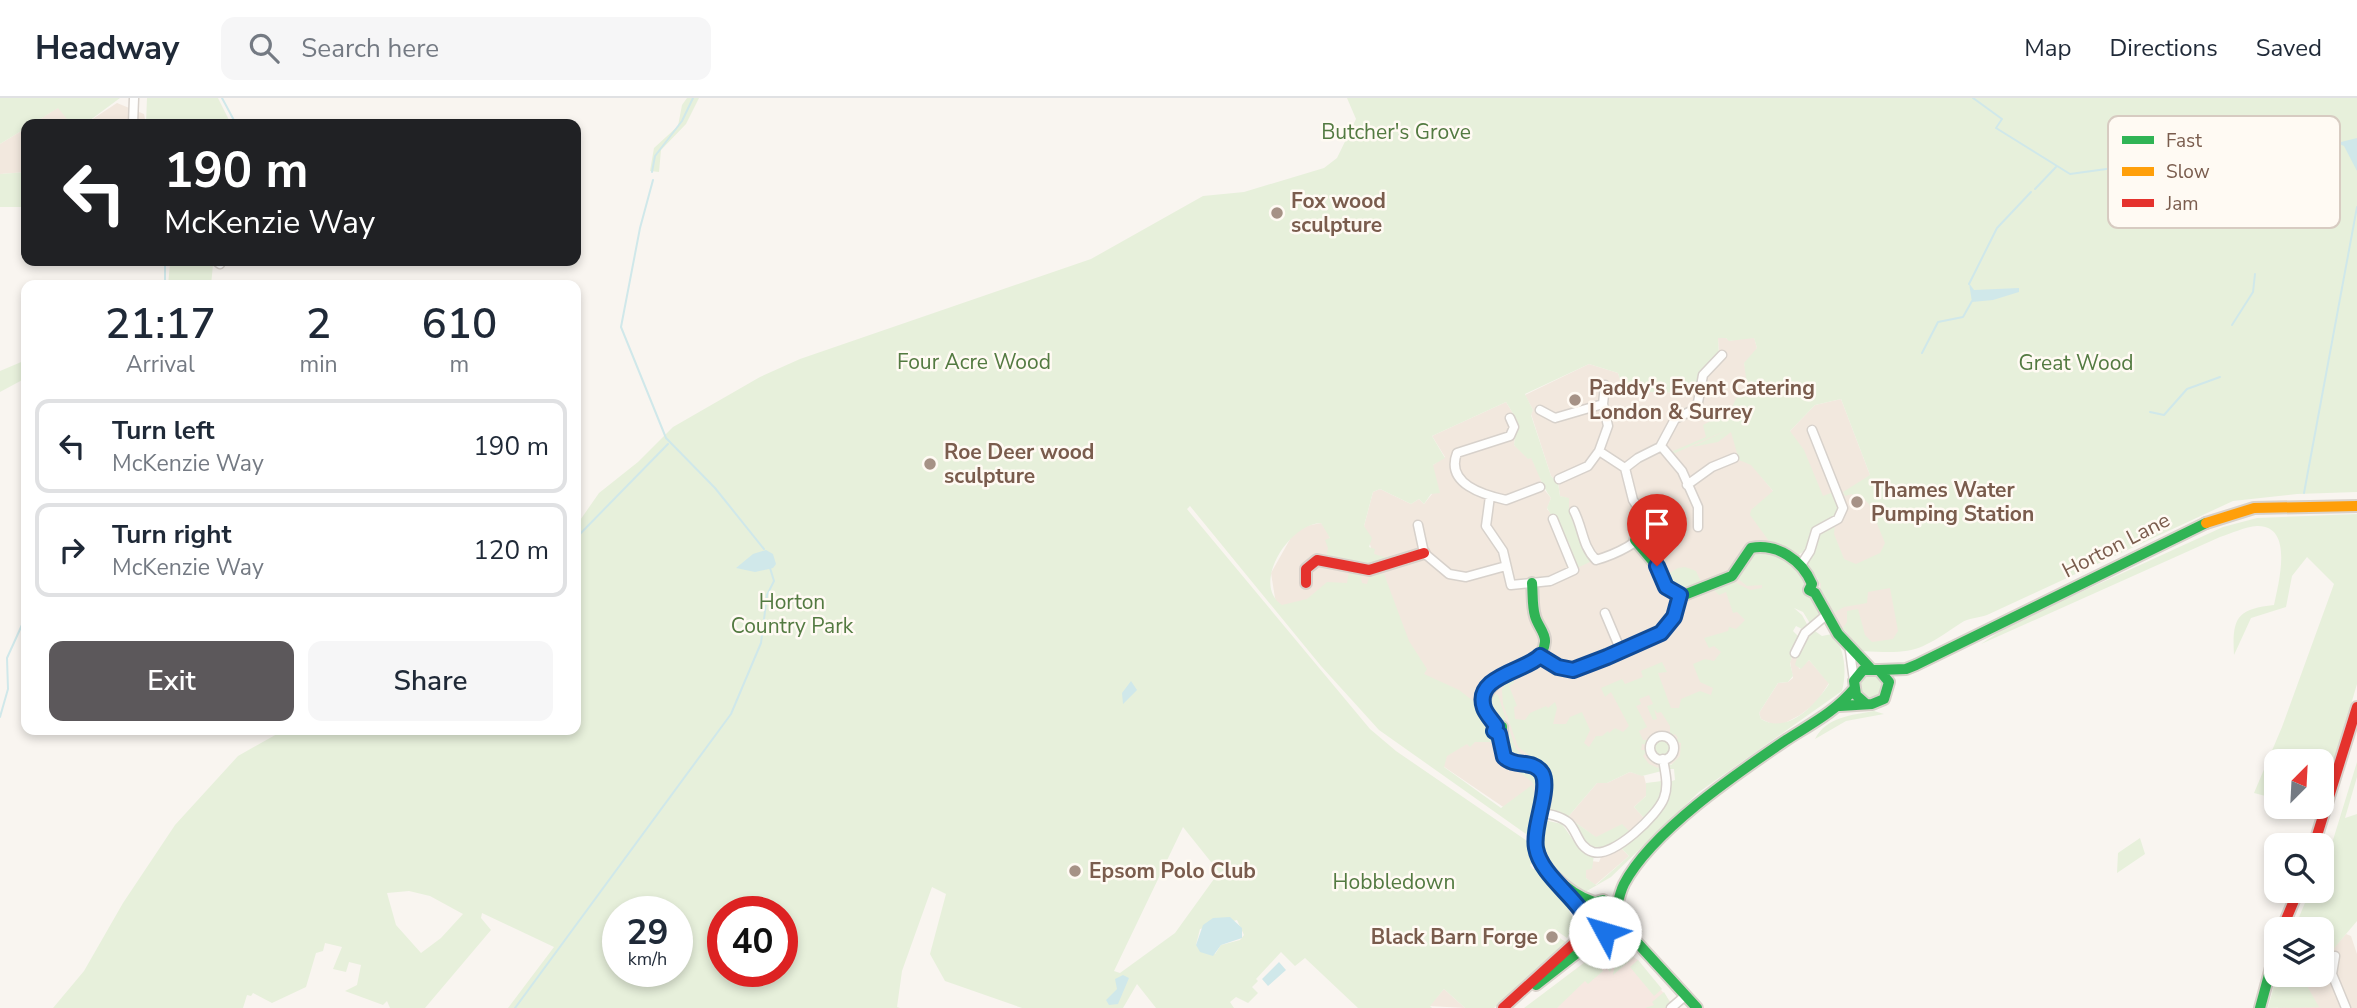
<!DOCTYPE html>
<style>
:root{--surface:#fff;--page:#f6f6f7;--text:#1f2937;--muted:#747a83;--line:#e0e1e3;--accent:#5c585b}
body{margin:0;font-family:"Nunito Sans",sans-serif;background:var(--page);color:var(--text);height:100vh;display:flex;flex-direction:column;font-size:26px;white-space:nowrap}
*{box-sizing:border-box;margin:0}
p{font-size:23px;color:var(--muted)}
.icon{flex:none;width:38px;height:38px;fill:none;stroke:currentColor;stroke-width:2;stroke-linecap:round;stroke-linejoin:round}
.map{position:relative;flex:1;overflow:hidden}
.drawer{position:absolute;left:21px;top:182px;width:560px;height:455px;display:flex;flex-direction:column;background:var(--surface);border-radius:14px;box-shadow:0 4px 10px #0003}
.drawer>*{flex:none}
.guide{position:absolute;left:21px;top:21px;width:560px;height:147px;border-radius:14px;box-shadow:0 4px 10px #0003;background:#202124;color:#fff;overflow:hidden}
.needle{width:46px;rotate:24deg}
.tools{position:absolute;left:2264px;top:651px;display:grid;gap:14px}
.tools a{display:grid;place-items:center;width:70px;height:70px;border-radius:14px;background:var(--surface);box-shadow:0 4px 10px #0003;font-size:35px}
.speed{position:absolute;left:602px;top:798px;display:flex;gap:14px;font-size:35px;font-weight:700;text-align:center}
.speed>*{display:grid;place-content:center;width:91px;height:91px;border-radius:50%;background:var(--surface);box-shadow:0 4px 10px #0003;line-height:1}
.speed small{font-size:18px;font-weight:400}
.speed .limit{border:10px solid #d22;background:#fff;color:#111}
.pin{position:absolute;display:grid;place-items:center;width:60px;height:60px;color:#fff;margin:-72px -30px;border-radius:50% 50% 50% 0;rotate:-45deg;box-shadow:0 0 7px #0007}
.pin .icon{rotate:45deg}
.me{position:absolute;width:77px;margin:-38px;rotate:309deg;stroke-linejoin:round;filter:drop-shadow(0 0 5px #0008)}
.turn{display:flex;align-items:center;gap:24px;height:147px;padding:0 28px;font-size:32px}
.turn .icon{width:91px;height:91px;stroke-width:2.5}
.turn b{display:block;font-size:49px;line-height:60px}
.eta{display:flex;justify-content:space-evenly;align-items:center;height:119px;text-align:center}
.eta b{font-size:42px;font-weight:600;line-height:49px}
.primary-button{display:flex;gap:14px;margin-top:auto;padding:14px 28px}
.primary-button a{flex:1;height:80px;border-radius:14px;background:var(--accent);color:#fff;font-size:28px;font-weight:600;line-height:80px;text-align:center}
.primary-button a+a{background:var(--page);color:var(--text)}
ul{padding:0;list-style:none}
li{display:flex;align-items:center;gap:21px;height:94px;margin:0 14px 10px;padding:0 14px;border:4px solid var(--line);border-radius:14px}
li div{flex:1}
li b{display:block;font-size:26px}
li em{font-style:normal}
header{display:flex;align-items:center;gap:42px;box-sizing:border-box;height:98px;padding:0 35px;background:var(--surface);border-bottom:2px solid var(--line)}
header strong{font-size:33px}
nav{display:flex;gap:38px;margin-inline-start:auto;font-size:24px}
.search{width:490px;height:63px;background:var(--page);display:flex;align-items:center;gap:18px;box-sizing:border-box;padding:0 24px;border-radius:14px;color:var(--muted);font-size:26px}
.map>svg:first-child{display:block}
.residential{fill:#f2e8de}
.commercial{fill:#f6e8e1}
.green{fill:#e7f0db;fill-rule:evenodd}
.water{fill:#d0e8ea}
.lines{fill:none;stroke-linecap:round;stroke-linejoin:round}
.stream{stroke:#d0e8ea;stroke-width:2}
.street-casing{stroke:#d7d1cb;stroke-width:11}
.fast-casing{stroke:#d9d2cb;stroke-width:14}
.slow-casing{stroke:#d9d2cb;stroke-width:14}
.jam-casing{stroke:#d9d2cb;stroke-width:14}
.street{stroke:#fefefd;stroke-width:8}
.fast{stroke:#30b455;stroke-width:10}
.slow{stroke:#ff9f0a;stroke-width:10}
.jam{stroke:#e5322d;stroke-width:10}
.route-casing{stroke:#114b97;stroke-width:18}
.route{stroke:#1a73e8;stroke-width:12}
.poi-dot{fill:#a69286;stroke:#fffaf3;stroke-width:2.5}
.labels{text-anchor:middle;dominant-baseline:central;stroke-width:5;stroke-linejoin:round;paint-order:stroke}
.park-label{font-size:21px;fill:#537a41;stroke:#fffaf3}
.poi-label{font-size:21px;font-weight:bold;fill:#7a5c4d;stroke:#fffaf3;text-anchor:start}
.street-label{font-size:21px;fill:#7a5c4d;stroke:#fffaf3}
.key{fill:#fffaf3;stroke:#d7cbc1;stroke-width:2}
.key-label{font-size:19px;fill:#7a5c4d}
</style>
<header>
<strong>Headway</strong>
<div class="search"><svg class="icon" aria-label="search" viewBox="0 0 24 24"><circle cx="10" cy="10" r="6"/><path d="M15 15l6 6"/></svg>Search here</div>
<nav><a>Map</a><a>Directions</a><a>Saved</a></nav>
</header>
<div class="map">
<svg width="2357" height="910" viewBox="0 0 2357 910">
<rect width="100%" height="100%" fill="#f9f5f0"/>
<path class="residential" d="M117,5L144,16L146,26H85Z
M59,9L71,26H32Z
M26,30V74L0,76V46Z
M1747,239H1754L1757,250L1752,262L1744,265L1750,289L1751,366L1773,393L1769,443L1765,455L1790,486L1678,664L1659,670L1531,661L1543,666L1561,691H1549L1548,702L1534,699L1518,719L1437,664L1280,514L1275,500L1271,475L1293,436L1306,428L1321,425L1327,431L1333,450L1373,456L1364,428L1373,394L1380,391L1411,406L1419,401L1424,406L1432,396L1433,367L1445,359L1432,338L1506,304L1517,322L1514,347L1531,359L1540,378L1543,390L1551,400L1547,411L1562,427L1564,442L1570,452L1583,446L1579,439L1580,434L1572,423L1575,421L1569,411V401L1560,398L1558,385L1551,378L1531,316L1533,312L1525,297L1589,266L1618,275L1624,294L1648,292L1674,295L1697,289L1702,273L1719,257L1718,240H1726L1730,243Z
M1841,301L1870,377L1921,544L1862,553L1823,506L1790,333L1815,307Z
M1794,554L1797,555L1799,571L1809,562L1829,585L1816,605L1800,617L1783,626H1772L1761,621L1759,615L1778,585L1788,584L1793,580L1790,564Z
M1630,674L1644,678L1647,690L1646,698L1634,709L1645,721L1629,733L1598,741L1568,719L1597,685H1607Z
M1620,749L1629,758L1595,787L1586,780V771L1591,763L1599,764L1601,759Z
M2346,836L2351,838L2357,856V910H2278L2285,877H2322V854L2331,853Z
M1444,891L1465,910L1429,908Z"/>
<path class="commercial" d="M1614,847L1638,862L1675,910H1557L1546,894L1603,850Z"/>
<path class="green" d="M0,0H120L85,26H71L58,10L32,26H26V30L0,46Z
M147,0H218L231,26H146Z
M687,0H699L686,26L661,52L659,74L650,73L654,50L678,28L682,7Z
M1347,0H2357V394L2297,396L2233,403L1987,517C1979,520 1968,520 1961,525C1918,554 1914,556 1862,553L1843,530L1847,524V513L1858,511L1865,537L1872,544L1893,541L1898,533L1890,490L1868,494L1867,505L1844,509L1830,517L1820,497L1821,486L1807,464L1817,436L1835,427L1834,436L1844,461L1856,466L1880,455L1885,445L1869,406L1862,399L1855,402L1852,396L1845,398L1843,394L1870,377L1841,301L1815,307L1790,333L1804,352L1823,398L1836,393L1840,414L1815,430L1807,451L1797,458L1769,443L1750,417L1751,412L1773,393L1751,367L1739,362L1731,334L1718,344L1692,349L1729,331L1673,356L1671,354L1706,339L1703,327L1731,312L1736,300L1748,294L1744,265L1757,250L1754,240L1729,243L1726,240H1718L1719,257L1702,273L1697,289C1688,289 1683,293 1675,294C1666,296 1638,292 1624,294L1618,275L1589,266L1525,296L1533,312L1531,317L1551,378L1558,385L1560,398L1569,400V411L1575,421L1572,423L1578,427L1580,443L1592,463L1577,470L1569,445L1560,434L1562,428H1558L1547,410L1551,400C1542,388 1538,374 1531,360L1528,361L1514,347L1517,322L1506,304L1432,338L1445,360L1433,367L1440,395L1431,396L1424,406L1419,401L1411,406L1380,391L1373,394L1364,428L1372,440L1369,449L1375,451L1374,456L1388,460L1390,457L1394,462L1373,470L1326,460L1328,450L1325,442L1330,440L1321,425C1288,426 1251,487 1282,507L1307,501L1327,484L1347,485L1349,474L1360,476L1362,485L1367,486L1370,476H1384L1409,543L1427,571L1424,576L1459,592L1477,606L1478,615L1488,625L1494,641V644H1475L1470,649L1467,646L1447,658L1444,669L1501,710L1532,687L1536,699L1529,738L1379,632L1321,568L1190,408L1187,411L1191,416L1370,631L1396,653L1530,745L1535,763L1530,767L1533,771H1540L1564,802L1575,825L1567,840L1557,833L1554,836L1551,834L1546,840L1551,843L1558,839L1569,846L1494,910H1465L1444,891L1430,908L1432,910H1358L1305,860L1295,868L1281,854L1256,881L1258,883L1252,889L1258,895L1248,905L1236,899L1230,904L1234,910H1156L1137,886L1123,910H1022L945,883L930,856L946,796L932,789L902,873L897,909L900,910H508L554,849L482,815L481,820L491,832L425,910H390L387,903L383,907L345,893L357,887L361,867L349,864L346,874L333,871L342,849L325,845L323,853L316,855L306,889L272,905L253,895L251,898L247,897L243,910H53L84,873L123,805L175,727L238,658L284,632H576V428L599,395L638,364L673,329L760,279L800,261L1091,161L1203,98L1244,94L1324,70L1337,60L1356,21ZM1183,729L1219,774L1175,835L1120,875L1114,873ZM409,793L430,798L463,816L441,840L421,855L396,827L387,795ZM618,814H677V873H618ZM723,814H782V873H723ZM1237,822L1244,837L1240,842L1221,847L1215,856L1196,847L1200,831Z
M26,74V109H0V76Z
M165,163H209L213,167L211,187H168L170,166Z
M26,262V280L0,294V273Z
M2357,416V586L2322,705V663H2277V701L2254,695L2282,629L2334,486L2307,459L2292,478L2286,509L2251,520L2234,557C2232,521 2236,511 2274,507C2278,487 2295,427 2257,428C2245,429 2232,435 2220,439L1981,546L2011,526L2223,429L2257,420Z
M1759,452C1784,458 1807,468 1806,496L1812,499L1819,517L1811,527L1803,514L1794,510L1802,517L1808,528L1802,531L1796,528L1793,533L1798,538L1790,565L1793,578L1788,584L1778,585L1759,615L1761,621C1788,637 1815,607 1829,586L1809,562L1801,571L1795,567L1801,546L1812,531L1822,538L1832,536C1845,550 1847,574 1842,593L1699,694L1611,779L1585,794C1559,777 1535,756 1544,722L1562,726L1578,749L1594,757L1592,771L1586,772V780L1596,787L1629,758L1620,749L1654,720L1669,684L1675,682L1674,671H1667V664L1671,667L1680,658L1681,645L1674,643L1678,640L1675,636L1670,639V628L1661,614L1657,615L1654,611L1657,621L1653,622L1647,608L1653,606L1649,597L1639,601L1641,606L1636,608L1647,629L1639,633L1643,642H1650L1649,647L1642,646L1641,652H1648L1643,658L1649,666L1658,670L1661,665L1662,673L1642,678L1630,674L1607,685H1597L1568,719L1547,710L1548,676L1541,666L1518,649L1503,606L1502,592L1506,582L1513,578L1514,585L1509,588L1517,608L1514,609L1515,621L1525,622L1530,615L1546,608L1548,610L1555,604L1557,610L1553,626H1566L1570,619L1582,614L1590,632L1584,645L1589,649L1596,638H1602L1608,633L1609,635L1615,630L1623,634L1629,628L1611,594L1605,599L1601,590L1622,581L1625,586L1643,579L1641,573L1662,564L1667,574L1658,575L1671,610H1679L1681,601L1700,593L1711,597L1713,590L1700,584L1693,566L1705,561L1714,563L1721,554L1714,548L1709,550L1704,540L1728,533L1729,529L1736,531L1745,522L1737,514L1733,515L1726,494L1719,497L1713,491L1735,484L1750,492L1762,490V487L1747,488L1736,479L1754,453Z
M1685,469L1696,473L1702,486L1680,492L1669,486L1666,477L1678,470Z
M1869,573L1883,579L1884,595L1871,603L1861,599L1857,583Z
M1489,594L1498,597L1515,649L1527,662L1514,661L1504,651L1505,626L1488,610Z
M1874,613L1884,616L1846,623L1815,641C1826,619 1852,617 1874,613Z
M1653 650a9 9 0 1 1 18 0a9 9 0 1 1-18 0Z
M2357,664V679L2345,720L2357,716V823L2330,855L2328,876L2311,883L2307,888L2319,909L2268,910L2277,876L2322,877V831H2294L2310,793H2322V760L2333,742Z
M1511,668L1535,674L1540,687L1538,698L1532,684Z
M1662,683L1661,698L1645,721L1634,709L1646,698V685Z
M1572,722L1596,739L1622,726L1629,733L1611,748L1595,750L1585,743Z
M2140,740L2145,756L2117,775L2118,755Z
M1608,847L1613,866L1610,874L1596,855Z
M1610,847L1634,859L1613,877L1615,866Z
M1592,859L1603,873L1588,886L1585,883L1557,910H1524Z
M1638,862L1662,891L1654,898L1630,869Z
M1664,894L1671,906L1666,910H1645L1654,907L1652,904Z"/>
<path class="water" d="M2357,40V73L2344,48L2337,45Z
M1969,185L1974,192L2019,190V194L1993,202L1972,204Z
M766,452L773,456L776,466L773,470L755,474L736,470L753,456Z
M1131,583L1137,592L1123,606L1122,595Z
M1230,819L1242,830V840L1221,847L1213,858L1200,854L1196,847L1203,827L1213,820Z
M1279,864L1286,872L1268,888L1262,881Z
M1123,877L1129,880L1118,906L1109,907L1106,902L1117,891L1115,881Z"/>
<g class="lines">
<path class="stream" d="M222,0L236,26
M1973,0L2002,21L1996,30L2070,76L2201,58
M2306,47L2336,45
M2276,51L2302,48
M652,74L655,58L682,23L693,0
M653,82L640,130L621,229L666,340L715,390L764,451
M2035,91L2056,69
M153,163L165,166V187
M1969,186L1997,130L2031,94
M2232,227L2253,194L2255,176
M1922,255L1938,224L1963,219L1972,203
M2150,314L2164,317L2187,291L2220,279
M2304,395L2357,109
M576,440L668,346
M0,619L8,591L7,560L26,518
M515,910L731,616L761,545L767,497L774,483L770,470"/>
<defs>
<path id="street" d="M133,26L134,0
M216,163L220,166
M1603,306L1605,287
M1540,312L1555,320L1603,306L1608,328L1599,353L1625,370
M1510,320L1514,329L1510,338L1457,355C1445,386 1484,397 1506,402L1540,389
M1661,348L1682,373L1698,409V429
M1559,381L1588,368L1599,353
M1687,387L1712,369L1734,360
M1490,398L1486,428L1503,453L1511,487L1550,483L1574,472L1553,421
M1574,413C1583,430 1582,448 1596,462C1613,457 1645,444 1649,426L1633,402L1625,370L1638,360L1660,349L1675,321L1697,310L1703,277L1722,257
M1418,427L1424,455L1449,476L1466,479L1506,468
M1801,467L1810,453L1816,433L1838,421L1843,410L1812,332
M1605,515L1621,553
M1850,553L1854,583
M1795,555L1805,535L1825,518
M1540,557C1549,563 1558,571 1569,571C1586,573 1653,543 1665,531C1675,522 1677,509 1680,497
M1650 650a12 12 0 1 1 24 0a12 12 0 1 1-24 0Z
M1538,714C1549,716 1561,718 1569,725C1578,735 1578,749 1593,754C1613,760 1658,717 1664,700C1669,687 1665,674 1663,661
M1565,791L1585,820
M2335,858L2332,876L2346,910
M1671,910L1685,898"/>
<path id="fast" d="M1635,442L1656,467L1666,489L1684,497L1732,478L1751,450C1777,445 1802,462 1812,486L1809,492L1815,495L1838,536L1870,570
M1532,485C1533,496 1532,508 1535,518C1537,527 1546,535 1545,544C1542,577 1489,567 1483,608L1496,628L1502,629V656C1513,667 1536,661 1543,679C1557,715 1514,733 1553,777C1565,789 1578,799 1594,804
M1879,572L1906,571L1916,567L2206,425
M1840,608L1872,606L1884,601L1889,584L1879,572H1863L1854,583L1856,597L1865,605
M1616,812C1618,804 1620,794 1624,786C1652,733 1736,676 1786,642C1811,626 1836,613 1854,591
M1617,816L1614,828L1603,834L1591,831L1585,820L1592,805L1603,802L1612,807L1632,839L1697,910
M1536,887L1604,834
M2260,910L2277,847"/>
<path id="slow" d="M2206,425L2254,410L2357,408"/>
<path id="jam" d="M1306,485V471L1317,462L1369,472L1424,455
M2314,747L2357,609
M2282,831L2298,793
M1503,910L1580,840L1586,823"/>
</defs>
<use href="#street" class="street-casing"/>
<use href="#fast" class="fast-casing"/>
<use href="#slow" class="slow-casing"/>
<use href="#jam" class="jam-casing"/>
<use href="#street" class="street"/>
<use href="#fast" class="fast"/>
<use href="#slow" class="slow"/>
<use href="#jam" class="jam"/>
</g>
<g class="lines">
<defs>
<path id="route" d="M1605,834L1590,830C1585,824 1584,817 1580,811C1566,792 1540,773 1536,750C1532,729 1551,691 1542,675C1533,661 1515,670 1504,659L1499,636L1494,633L1496,628C1492,622 1486,616 1484,610C1473,578 1526,573 1540,558L1558,569L1573,572L1607,559L1661,535L1674,519L1680,497L1666,489L1657,468"/>
</defs>
<use href="#route" class="route-casing"/>
<use href="#route" class="route"/>
</g>
<g class="poi-dot">
<circle cx="1277" cy="115" r="7"/>
<circle cx="1575" cy="302" r="7"/>
<circle cx="930" cy="366" r="7"/>
<circle cx="1857" cy="404" r="7"/>
<circle cx="1075" cy="773" r="7"/>
<circle cx="1552" cy="839" r="7"/>
</g>
<g class="labels">
<g class="park-label">
<text x="1396" y="34">Butcher's Grove</text>
<text x="974" y="264">Four Acre Wood</text>
<text x="2076" y="265">Great Wood</text>
<text x="792" y="504">Horton<tspan x="792" dy="24">Country Park</tspan></text>
<text x="1394" y="784">Hobbledown</text>
</g>
<g class="poi-label">
<text x="1291" y="103">Fox wood<tspan x="1291" dy="24">sculpture</tspan></text>
<text x="1589" y="290">Paddy's Event Catering<tspan x="1589" dy="24">London &amp; Surrey</tspan></text>
<text x="944" y="354">Roe Deer wood<tspan x="944" dy="24">sculpture</tspan></text>
<text x="1871" y="392">Thames Water<tspan x="1871" dy="24">Pumping Station</tspan></text>
<text x="1089" y="773">Epsom Polo Club</text>
<text x="1538" y="839" text-anchor="end">Black Barn Forge</text>
</g>
<g class="street-label">
<text transform="translate(2116 447) rotate(-27)">Horton Lane</text>
</g>
</g>
<rect x="2108" y="18" width="232" height="112" rx="10" class="key"/>
<rect x="2122" y="38" width="32" height="8" fill="#30b455"/>
<rect x="2122" y="69" width="32" height="9" fill="#ff9f0a"/>
<rect x="2122" y="101" width="32" height="8" fill="#e5322d"/>
<g class="key-label">
<text x="2166" y="49">Fast</text>
<text x="2166" y="80">Slow</text>
<text x="2166" y="112">Jam</text>
</g>
</svg>
<div class="tools">
<a><svg class="needle" viewBox="-14 -14 28 28"><path d="M0-13l5 13h-10z" fill="#e53935"/><path d="M0 13l5-13h-10z" fill="#747a83"/></svg></a>
<a><svg class="icon" aria-label="search" viewBox="0 0 24 24"><circle cx="10" cy="10" r="6"/><path d="M15 15l6 6"/></svg></a>
<a><svg class="icon" aria-label="layers" viewBox="0 0 24 24"><path d="M12 4l9 5-9 5-9-5zM3 14l9 5 9-5"/></svg></a>
</div>
<div class="speed"><div>29<small>km/h</small></div><div class="limit">40</div></div>
<div class="pin" style="left:1657px;top:468px;background:#d93025"><svg class="icon" aria-label="arrive" viewBox="0 0 24 24"><path d="M6 21V4h12l-3 4 3 4H6"/></svg></div>
<svg class="me" style="left:1605px;top:834px" viewBox="-20 -20 40 40"><circle r="19" fill="#fff"/><path d="M0-13L10 11 0 6-10 11z" fill="#1a73e8"/></svg>
<div class="guide">
<div class="turn"><svg class="icon" aria-label="left" viewBox="0 0 24 24"><path d="M17 20v-9H6M10 6l-5 5 5 5"/></svg><div><b>190 m</b>McKenzie Way</div></div>
</div>
<section class="drawer">
<div class="eta">
<div><b>21:17</b><p>Arrival</p></div>
<div><b>2</b><p>min</p></div>
<div><b>610</b><p>m</p></div>
</div>
<ul>
<li><svg class="icon" aria-label="left" viewBox="0 0 24 24"><path d="M17 20v-9H6M10 6l-5 5 5 5"/></svg><div><b>Turn left</b><p>McKenzie Way</p></div><em>190 m</em></li>
<li><svg class="icon" aria-label="right" viewBox="0 0 24 24"><path d="M7 20v-9h11M14 6l5 5-5 5"/></svg><div><b>Turn right</b><p>McKenzie Way</p></div><em>120 m</em></li>
</ul>
<div class="primary-button"><a>Exit</a><a>Share</a></div>
</section>
</div>
